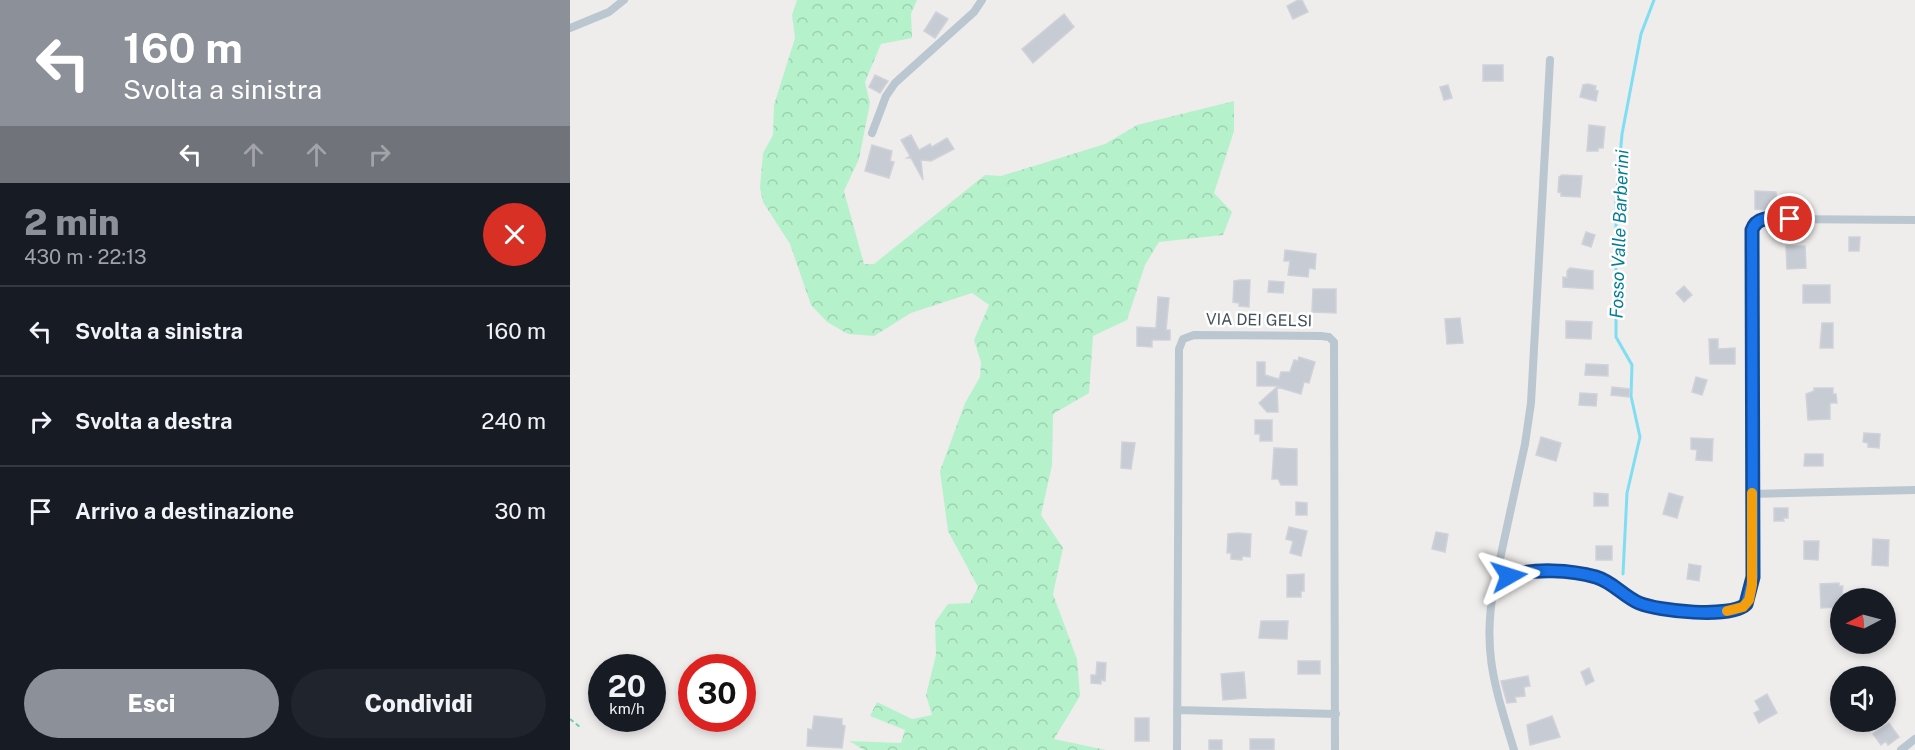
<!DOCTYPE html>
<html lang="it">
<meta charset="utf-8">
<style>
:root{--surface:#171b24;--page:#20242c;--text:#f1f3f6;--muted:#9ea1a6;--line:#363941;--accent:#8c9099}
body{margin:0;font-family:"Public Sans",sans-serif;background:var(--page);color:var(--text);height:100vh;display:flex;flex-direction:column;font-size:22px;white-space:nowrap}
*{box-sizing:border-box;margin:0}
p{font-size:20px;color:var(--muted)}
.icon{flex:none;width:33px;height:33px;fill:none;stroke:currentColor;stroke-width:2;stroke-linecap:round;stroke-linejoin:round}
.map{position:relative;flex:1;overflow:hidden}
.panel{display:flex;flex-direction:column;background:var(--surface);width:570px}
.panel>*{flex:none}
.hud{background:#8c9099;color:#fff;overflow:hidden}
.needle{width:39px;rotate:264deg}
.fabs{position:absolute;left:1260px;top:588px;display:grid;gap:12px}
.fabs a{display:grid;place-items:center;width:66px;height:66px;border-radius:50%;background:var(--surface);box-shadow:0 3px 9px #0003;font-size:30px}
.speed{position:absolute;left:18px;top:654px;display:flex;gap:12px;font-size:30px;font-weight:700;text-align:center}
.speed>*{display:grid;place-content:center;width:78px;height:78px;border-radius:50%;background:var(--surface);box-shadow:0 3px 9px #0003;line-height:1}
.speed small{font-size:15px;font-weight:400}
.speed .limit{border:9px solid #d22;background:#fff;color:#111}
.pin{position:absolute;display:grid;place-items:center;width:51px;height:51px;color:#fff;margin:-26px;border:3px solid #fff;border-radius:50%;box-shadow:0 2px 6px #0007}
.me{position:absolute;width:66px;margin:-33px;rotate:84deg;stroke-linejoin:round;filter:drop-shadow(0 0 4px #0008)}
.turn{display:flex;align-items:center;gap:21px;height:126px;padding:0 24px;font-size:27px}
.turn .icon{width:78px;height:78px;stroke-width:2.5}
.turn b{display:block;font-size:42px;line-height:51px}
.lanes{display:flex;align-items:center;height:57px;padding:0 24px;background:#0003;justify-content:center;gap:30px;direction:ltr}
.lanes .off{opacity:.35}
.round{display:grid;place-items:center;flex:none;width:63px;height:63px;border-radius:32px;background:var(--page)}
.overview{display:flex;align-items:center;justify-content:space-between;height:102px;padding:0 24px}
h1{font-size:36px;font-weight:800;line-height:45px;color:var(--accent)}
.action{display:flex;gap:12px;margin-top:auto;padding:12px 24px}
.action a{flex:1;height:69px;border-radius:36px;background:var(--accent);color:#fff;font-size:24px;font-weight:800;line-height:69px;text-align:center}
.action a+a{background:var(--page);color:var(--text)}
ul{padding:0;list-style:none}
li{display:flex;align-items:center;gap:18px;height:90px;padding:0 24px;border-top:2px solid var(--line)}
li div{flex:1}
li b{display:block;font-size:22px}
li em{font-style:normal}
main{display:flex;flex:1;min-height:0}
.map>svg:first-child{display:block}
.forest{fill:url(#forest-crowns)}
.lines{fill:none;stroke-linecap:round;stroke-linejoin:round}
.stream{stroke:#7fdef2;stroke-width:3}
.building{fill:#c7cbd3;stroke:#cfd2d9;stroke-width:1.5}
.path{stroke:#6bd29c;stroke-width:2;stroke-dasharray:4.5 3;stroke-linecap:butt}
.street{stroke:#bbc7d0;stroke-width:8}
.route-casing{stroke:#114b97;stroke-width:15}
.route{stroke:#1a73e8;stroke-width:10}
.slow{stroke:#f59e0b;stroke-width:10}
.labels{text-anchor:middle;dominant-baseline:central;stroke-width:5;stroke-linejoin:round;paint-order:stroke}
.street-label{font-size:16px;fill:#43505b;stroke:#fff}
.water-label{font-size:18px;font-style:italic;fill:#037d98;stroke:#fff}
</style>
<main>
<section class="panel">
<div class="hud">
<div class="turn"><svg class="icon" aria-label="left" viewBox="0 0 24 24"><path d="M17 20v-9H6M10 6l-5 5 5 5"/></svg><div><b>160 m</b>Svolta a sinistra</div></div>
<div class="lanes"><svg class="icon" aria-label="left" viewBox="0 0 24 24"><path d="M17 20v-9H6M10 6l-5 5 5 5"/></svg><svg class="icon off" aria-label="ahead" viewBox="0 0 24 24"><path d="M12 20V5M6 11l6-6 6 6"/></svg><svg class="icon off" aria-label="ahead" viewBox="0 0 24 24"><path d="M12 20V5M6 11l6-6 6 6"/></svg><svg class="icon off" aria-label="right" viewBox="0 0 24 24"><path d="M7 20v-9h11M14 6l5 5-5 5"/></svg></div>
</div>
<div class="overview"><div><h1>2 min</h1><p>430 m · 22:13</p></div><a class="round" style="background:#d93025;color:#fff"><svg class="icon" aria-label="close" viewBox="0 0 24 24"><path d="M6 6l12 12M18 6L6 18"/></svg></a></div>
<ul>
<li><svg class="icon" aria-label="left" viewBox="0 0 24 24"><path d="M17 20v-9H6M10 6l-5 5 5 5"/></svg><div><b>Svolta a sinistra</b></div><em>160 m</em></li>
<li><svg class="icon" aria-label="right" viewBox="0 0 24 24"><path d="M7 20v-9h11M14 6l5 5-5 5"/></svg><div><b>Svolta a destra</b></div><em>240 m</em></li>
<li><svg class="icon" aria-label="arrive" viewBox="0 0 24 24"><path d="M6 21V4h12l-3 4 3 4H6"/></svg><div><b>Arrivo a destinazione</b></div><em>30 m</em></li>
</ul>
<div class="action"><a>Esci</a><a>Condividi</a></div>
</section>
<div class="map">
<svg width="1345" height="750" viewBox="0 0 1345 750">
<defs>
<pattern id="forest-crowns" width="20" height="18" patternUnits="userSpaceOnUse" patternTransform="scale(1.5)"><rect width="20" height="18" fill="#b5f2cb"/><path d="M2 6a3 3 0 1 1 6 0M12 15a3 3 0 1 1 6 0" fill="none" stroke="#9dd1b1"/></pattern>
</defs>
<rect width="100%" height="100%" fill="#efecec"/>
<path class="forest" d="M227,0H347L341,14L342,38L311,44L295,82L300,103L289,159L274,191L294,264H304L415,175L431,176L535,144L567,125L664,101V131L644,193L662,212L653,235L589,242L575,265L557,320L523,336L519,393L483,414L482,465L471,515L493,548L483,594L507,659L510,696L484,739L536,750H294L279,741L331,743L335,730L300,716L307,702L342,719L362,715L356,695L366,655L365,622L378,604L400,603L408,587L378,531L370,471L395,403L410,377L411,362L404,340L419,305L402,293L341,313L304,336L278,334L257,322L241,305L220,244L193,202L190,188L193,153L203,135L204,105L225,38L222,15Z"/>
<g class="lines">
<path class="stream" d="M1053,574L1057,493L1070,437L1061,396L1062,365L1046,337V201L1052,134L1071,34L1084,0"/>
</g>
<path class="building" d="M728,0H732L738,12L723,19L717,6Z
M366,12L378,19L365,38L354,31Z
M494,14L504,27L463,63L452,49Z
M913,65H933V81H913Z
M305,75L318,81L310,93L299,87Z
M1018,84L1026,86L1025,90L1028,91L1026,101L1010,97L1013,85Z
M878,85L882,98L874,100L870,87Z
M1019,125L1035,127L1033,148H1028V151H1017Z
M341,135L349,150L360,144L362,147L377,138L384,149L361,161L351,160L353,180L341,158H337L340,156L331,140Z
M302,145L322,151L320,161L324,162L319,178L295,171Z
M992,175L1012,176L1010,197L991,196V193L988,192L989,177Z
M1185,191L1206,192L1208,211L1185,209Z
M1016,232L1025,235L1021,247L1012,244Z
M1279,237H1290L1289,251H1279Z
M1216,246H1235L1236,268L1217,269Z
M715,250L746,254L745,269L739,268L738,277L718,275L720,261H714Z
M1000,268L1023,271V289L993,287V277L997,278V271Z
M670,280H680L679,307L669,306V303L663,302L664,281Z
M699,281L714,282L713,293L698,292Z
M1233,285H1260V303H1233Z
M1114,286L1122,295L1114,302L1106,293Z
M743,289H766V313L742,312Z
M588,297L599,298L596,330H600V340H582V347L567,346V327L586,328Z
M890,318L893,343L877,344L875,319Z
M996,321L1022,322L1021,339L996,338Z
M1252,323H1263V348H1250Z
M1139,339H1148V349L1165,348V364H1140Z
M729,357L745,362L739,383L734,382L731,394L707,387L708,412H697L689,403L708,386H687V362H695V375L709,379L711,372H720L724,360L728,361Z
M1016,364L1038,365V376L1015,375Z
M1126,377L1137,380L1132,395L1122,392Z
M1042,387L1060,389L1059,397L1041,395Z
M1244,388H1263V394H1266L1267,403H1260V419L1238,420L1236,394L1244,391Z
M1010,393L1027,394L1026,406L1009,405Z
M685,420H702V441H690V434H685Z
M1294,433L1310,434L1309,448L1298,447V443L1293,442Z
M971,437L991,443L986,461L966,455Z
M1121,438L1143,439L1142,461L1126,460L1127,450L1121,449Z
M552,442L565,443L561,469L551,468Z
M704,448L727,449V485H711L708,479H702Z
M1235,454H1253V466H1234Z
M1024,493L1038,494V506H1024Z
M1099,493L1113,497L1107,518L1093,514Z
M726,502L737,503V515H726Z
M1204,508H1218V518H1213L1214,521H1204Z
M719,527L737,531L731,556L720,553L723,541L716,539Z
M866,532L878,534L875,552L862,549Z
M668,533L681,534L680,557L672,556V560L661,559V553H657L658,534Z
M1303,539L1319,540L1318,566L1302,565Z
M1234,541H1249L1248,560L1234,559Z
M1026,546H1042V560H1026Z
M1119,564L1131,566L1129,581L1117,579Z
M734,574V591H731V597H717V575Z
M1269,583V586H1273L1270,607L1251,608L1250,584Z
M691,621H718L717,639L689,638Z
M728,661H750V674H728Z
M527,662L536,663L535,681L531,680V684L521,683V675H526Z
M1019,668L1024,681L1016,685L1011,672Z
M674,672L676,698L653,700L651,674Z
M958,676L960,686L954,687L955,696L945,697L946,702L937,703L931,681Z
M1197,694L1207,713L1189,723L1184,713L1190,710L1185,701Z
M244,716L272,719V725L275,726L272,748L237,746L238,729L242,730Z
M982,716L990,737L960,745L957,725Z
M565,718H579V741H565Z
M1319,723L1329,737L1318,745L1316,741L1311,745L1303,734Z
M680,739H704V750H680Z
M639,740H652V750H639Z"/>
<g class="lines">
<path class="path" d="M0,719L10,727"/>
<path class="street" d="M0,28L39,12L54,0
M302,133L316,96L325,83L404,12L412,0
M1182,494L1345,490
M925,582L955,444L961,403L980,60
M607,710L766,714
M607,750L609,349L613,339L624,335L751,336L759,337L764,342L765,750
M944,750C925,687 911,649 925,582C952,568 993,569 1023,577C1042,581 1053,597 1070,604C1087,610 1161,619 1174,607C1182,599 1182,587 1183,577L1181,232L1184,223L1199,219L1345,220
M1331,750L1345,739"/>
</g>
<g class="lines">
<defs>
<path id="route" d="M939,576C964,568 1001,570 1026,577C1043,582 1053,596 1069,603C1088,611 1161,619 1176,604L1183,577L1182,230C1187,214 1206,219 1220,219"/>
</defs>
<use href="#route" class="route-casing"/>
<use href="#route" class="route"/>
<path class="slow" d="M1157,611L1173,607L1179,600L1182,585V493"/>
</g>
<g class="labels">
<g class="street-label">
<text transform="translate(689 320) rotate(1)">VIA DEI GELSI</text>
</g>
<g class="water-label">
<text transform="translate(1049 234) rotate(-88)">Fosso Valle Barberini</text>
</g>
</g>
</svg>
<div class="fabs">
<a><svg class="needle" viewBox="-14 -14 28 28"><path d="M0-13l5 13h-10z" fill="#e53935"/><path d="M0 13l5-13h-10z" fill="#9ea1a6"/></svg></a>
<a><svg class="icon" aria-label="sound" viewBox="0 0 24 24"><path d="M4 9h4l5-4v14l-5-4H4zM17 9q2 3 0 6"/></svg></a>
</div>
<div class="speed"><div>20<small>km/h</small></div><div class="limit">30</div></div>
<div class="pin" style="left:1220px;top:219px;background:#d93025"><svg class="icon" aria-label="arrive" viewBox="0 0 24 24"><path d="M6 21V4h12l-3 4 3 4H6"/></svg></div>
<svg class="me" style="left:939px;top:576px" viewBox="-20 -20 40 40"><path d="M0-17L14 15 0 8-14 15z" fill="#1a73e8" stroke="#fff" stroke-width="4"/></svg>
</div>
</main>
